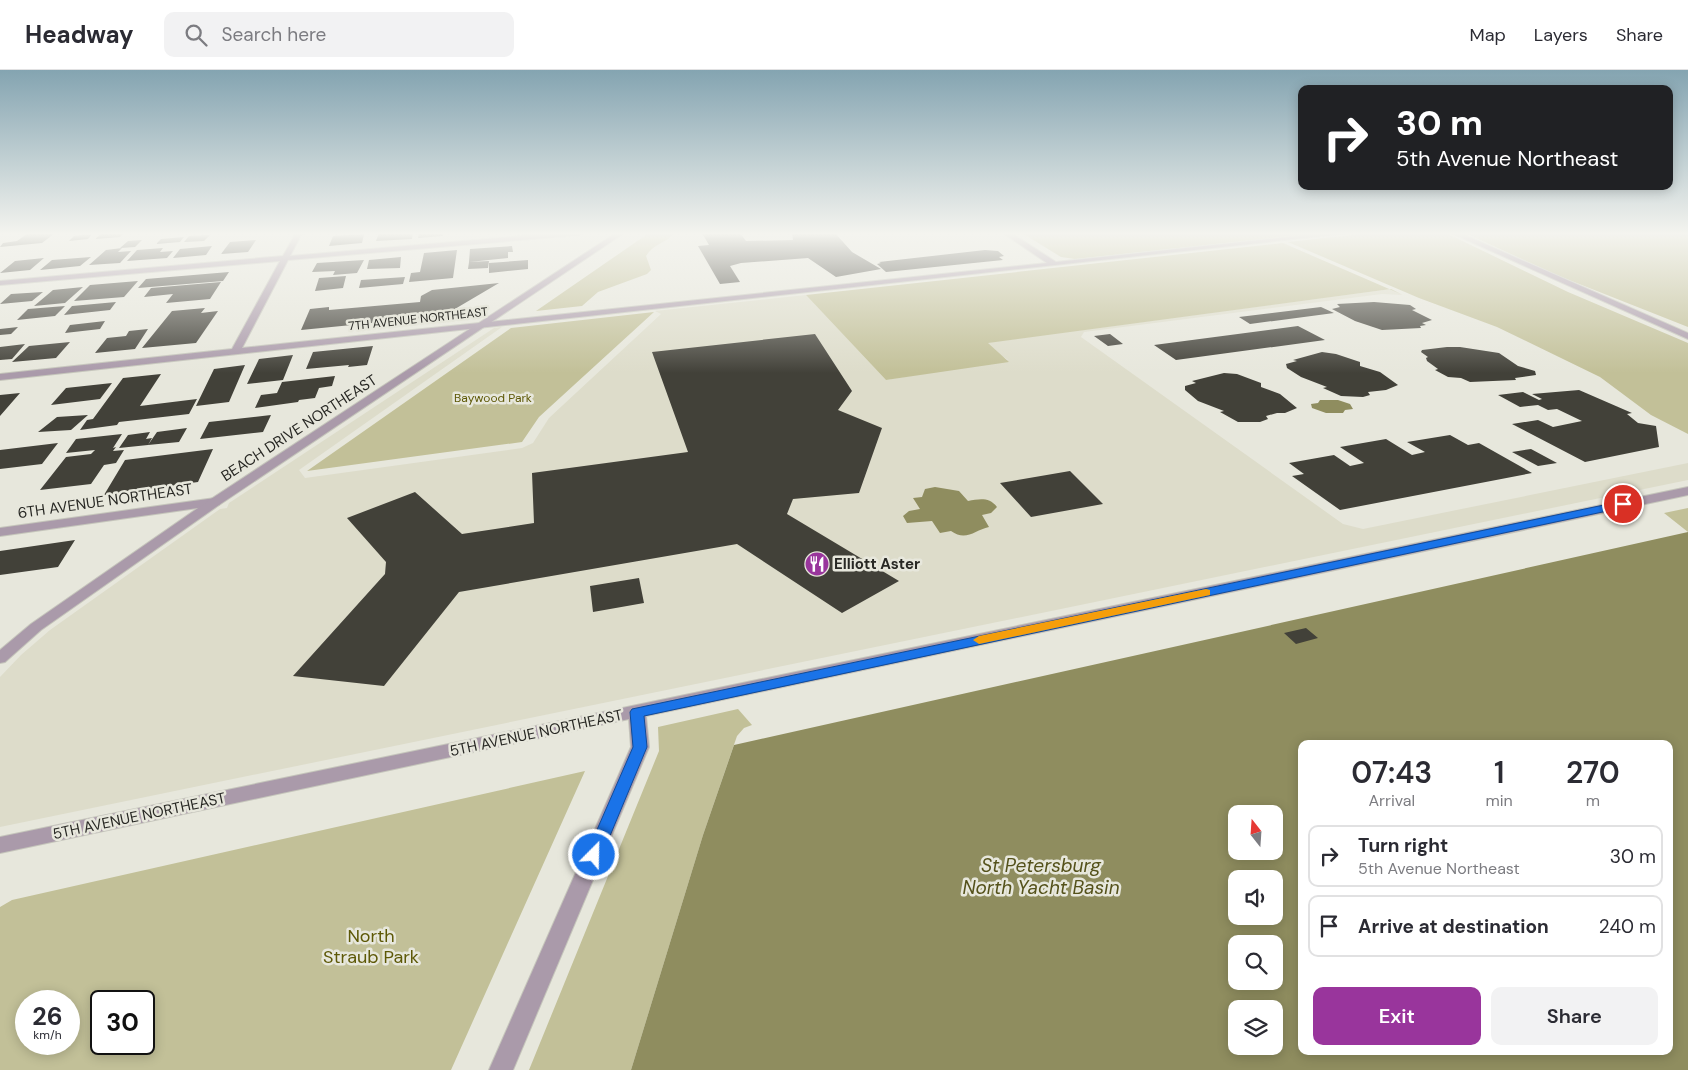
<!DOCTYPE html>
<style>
:root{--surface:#fff;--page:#f2f2f3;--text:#2b2b33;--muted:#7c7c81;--line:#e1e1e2;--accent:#99359c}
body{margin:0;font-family:"DM Sans",sans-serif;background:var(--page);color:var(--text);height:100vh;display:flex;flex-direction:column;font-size:19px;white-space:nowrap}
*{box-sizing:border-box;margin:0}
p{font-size:16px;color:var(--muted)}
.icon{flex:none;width:28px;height:28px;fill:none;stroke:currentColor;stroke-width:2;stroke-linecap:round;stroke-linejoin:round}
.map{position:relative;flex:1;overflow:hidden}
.side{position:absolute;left:1298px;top:670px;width:375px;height:315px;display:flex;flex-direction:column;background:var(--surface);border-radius:10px;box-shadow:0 2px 12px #0003}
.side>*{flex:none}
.guide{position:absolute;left:1298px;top:15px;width:375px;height:105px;border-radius:10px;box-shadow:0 2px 12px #0003;background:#202124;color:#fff;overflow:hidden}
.needle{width:32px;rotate:343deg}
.fabs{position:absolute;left:1228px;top:735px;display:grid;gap:10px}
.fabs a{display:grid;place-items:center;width:55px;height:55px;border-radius:10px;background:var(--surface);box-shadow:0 2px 12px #0003;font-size:25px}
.speed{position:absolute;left:15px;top:920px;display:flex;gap:10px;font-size:25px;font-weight:700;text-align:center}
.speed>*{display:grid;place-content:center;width:65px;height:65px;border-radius:50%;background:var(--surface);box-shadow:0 2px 12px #0003;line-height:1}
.speed small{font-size:12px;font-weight:400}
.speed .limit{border:2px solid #111;border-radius:8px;background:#fff;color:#111}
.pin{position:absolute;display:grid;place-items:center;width:42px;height:42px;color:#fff;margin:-21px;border:2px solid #fff;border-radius:50%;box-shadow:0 1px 5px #0007}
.me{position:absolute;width:55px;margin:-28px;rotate:23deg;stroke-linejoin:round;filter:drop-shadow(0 0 4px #0008)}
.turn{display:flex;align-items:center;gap:18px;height:105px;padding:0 15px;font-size:22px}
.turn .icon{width:65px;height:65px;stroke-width:2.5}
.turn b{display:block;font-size:35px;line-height:42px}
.eta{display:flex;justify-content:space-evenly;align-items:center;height:85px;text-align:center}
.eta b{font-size:30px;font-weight:600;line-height:35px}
.primary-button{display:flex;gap:10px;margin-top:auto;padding:10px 15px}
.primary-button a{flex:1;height:58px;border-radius:10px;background:var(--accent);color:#fff;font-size:20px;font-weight:600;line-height:58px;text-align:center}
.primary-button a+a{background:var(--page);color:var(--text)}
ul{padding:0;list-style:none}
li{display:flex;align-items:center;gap:15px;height:62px;margin:0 10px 8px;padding:0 5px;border:2px solid var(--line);border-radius:10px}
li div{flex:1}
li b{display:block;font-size:19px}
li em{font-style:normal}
header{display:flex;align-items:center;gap:30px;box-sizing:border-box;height:70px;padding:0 25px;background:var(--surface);border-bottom:1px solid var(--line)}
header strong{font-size:24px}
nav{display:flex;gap:28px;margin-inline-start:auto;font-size:18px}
.search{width:350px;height:45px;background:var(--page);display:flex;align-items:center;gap:12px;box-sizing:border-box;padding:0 18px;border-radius:10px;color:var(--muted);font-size:19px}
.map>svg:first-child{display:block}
.built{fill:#dddcca}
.green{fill:#c2c098;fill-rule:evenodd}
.water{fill:#8f8d5f;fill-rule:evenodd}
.building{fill:#424139}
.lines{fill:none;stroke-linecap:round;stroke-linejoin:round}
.minor-casing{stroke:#c5c5bb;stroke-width:2}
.tertiary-casing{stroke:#c5c5bb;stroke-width:2}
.minor{fill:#aa9aaa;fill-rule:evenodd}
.tertiary{fill:#aa9aaa;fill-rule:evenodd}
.route{fill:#1a73e8;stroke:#114b97}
.slow{fill:#f59e0b}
.labels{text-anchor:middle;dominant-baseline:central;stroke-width:5;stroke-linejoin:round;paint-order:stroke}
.far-street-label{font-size:12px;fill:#282824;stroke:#e7e7dc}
.far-park-label{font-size:12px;fill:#5d5806;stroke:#e7e7dc}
.street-label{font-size:15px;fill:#282824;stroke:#e7e7dc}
.poi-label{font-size:15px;font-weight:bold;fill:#282824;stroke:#e7e7dc;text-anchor:start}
.near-park-label{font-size:18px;fill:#5d5806;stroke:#e7e7dc}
.near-water-label{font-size:19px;font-style:italic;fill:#54511a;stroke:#e7e7dc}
</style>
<header>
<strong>Headway</strong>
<div class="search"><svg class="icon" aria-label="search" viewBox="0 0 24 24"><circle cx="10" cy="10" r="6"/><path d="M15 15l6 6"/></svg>Search here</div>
<nav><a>Map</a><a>Layers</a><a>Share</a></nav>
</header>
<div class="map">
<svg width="1688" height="1000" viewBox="0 0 1688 1000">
<rect width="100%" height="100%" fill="#e7e7dc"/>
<path class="built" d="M1391,219L1402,225L1382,224L1084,262L1081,267L1343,454L1363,459L1688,393V410L0,757V607L21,585L50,560L220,439L227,438L229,433L494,258L502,257L299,400L305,408L522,378L533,373L549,348L661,244L655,241L806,225L886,310L1008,290L984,273Z"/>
<path class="green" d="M649,163H675C666,173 653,174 646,186L651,200L647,204L598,222L582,236L536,241Z
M1022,163H1318L1075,189L1061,187Z
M1371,163H1446L1568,222L1688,273V364L1651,345L1600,307L1497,257L1419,228L1288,172Z
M1465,163H1688V257L1559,206Z
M1283,173L1403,225L1391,219L988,273L1009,292L886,310L806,225Z
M654,242L539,347L522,372L307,401L511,258Z
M1688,438V462L1664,443Z
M738,639L752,655L744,658L737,666L703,765L631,1000H529L659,681L658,657Z
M585,701L451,1000H0V837L12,830ZM26,931H69V974H26ZM101,931H144V974H101Z"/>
<path class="water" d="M1320,330H1338L1350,334L1353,339L1345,340L1343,343H1326L1312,338L1311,334L1318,333Z
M935,417L959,421L968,431C980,429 989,427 997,437L991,443L982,445L989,457C975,460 966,472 951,461L940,463L932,451L907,453L903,446L909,441L920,439L913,428L922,427L925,419Z
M1688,462V1000H631L703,765L734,675ZM1301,674H1669V981H1301ZM1236,744H1274V781H1236ZM1236,809H1274V846H1236ZM1236,874H1274V911H1236ZM1236,939H1274V976H1236Z"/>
<path class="building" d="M28,163H55L42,173L0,177L3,173L17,171Z
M124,163L120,167L95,169L101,164Z
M379,163H413L412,169L376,171Z
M419,163H443V166L418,168Z
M702,163H740L746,171L793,170L792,163H835L852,182L881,199L836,207L808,188L741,193L730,196L740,212L720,214L698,176L709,175Z
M92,164L88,169L69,171L74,166Z
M364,164L362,173L329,176L333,166Z
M210,165L204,171L184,172L189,166Z
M184,167L180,172L156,174L161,169Z
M142,170L135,177L120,178L128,171Z
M256,170L248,182L221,184L230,172Z
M212,176L206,185L173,188L180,179Z
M512,176L513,182H508V188L469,192L470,179Z
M122,178L118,182L131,181L120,193L89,195L106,180Z
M163,178L160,182L173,181L167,188L127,191L137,180Z
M457,180L453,208L409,212L411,203L420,202L424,183Z
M985,180L998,181L1004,186L999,187L1003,190L886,202L877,194L881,193L879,192Z
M91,187L80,196L40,200L52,190Z
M401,187L400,198L367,199L369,190Z
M44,188L30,200L0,203L15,191Z
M364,190L357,203L333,205L335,201L312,202L317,193Z
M528,190V199L489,203V193Z
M489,191L488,198L468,199L469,192Z
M229,202L223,211L138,218L146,209Z
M346,206L343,218L315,221L319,208Z
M405,207L403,214L359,218L361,210Z
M138,211L124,227L74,231L90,215Z
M221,212L210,229L166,233L173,224L144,227L151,218Z
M499,213L443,246L301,260L310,239L329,237V240L420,232L421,226L432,220Z
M83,217L65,233L34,236L53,220Z
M43,222L32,231L0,234L11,224Z
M116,232L110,240L64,245L72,236Z
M1374,232L1410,235L1416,239L1412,240L1432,250L1422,253L1426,255L1420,256L1421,258L1382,260L1355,251L1332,239L1340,237L1337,234Z
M65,236L55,246L17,250L28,239Z
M1321,237L1334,243L1250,254L1239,247Z
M205,238L201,243L218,241L196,273L142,278L172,241Z
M105,251L100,259L65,263L70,255Z
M1298,256L1325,270L1176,290L1154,275Z
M18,257L11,264L0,265V259Z
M148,259L135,279L95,283L107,268L126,266L129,261Z
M815,264L852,321L838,340L882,358L859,423L793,429L787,444L899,511L842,543L737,474L459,522L384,616L293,606L385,504L386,492L347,448L415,422L462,464L534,453L532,403L688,382L652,282Z
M1110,264L1123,274L1108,276L1094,266Z
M70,272L56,288L12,292L29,276Z
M25,274L12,289L0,290V277Z
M373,276L367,295L348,297L349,295L306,299L313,282Z
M1447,277H1460L1499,283L1518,296L1535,301L1536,305L1515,308L1516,310L1470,312L1461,308L1448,307L1435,300L1438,299L1427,291L1426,288L1428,287L1421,282L1422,280Z
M1322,282L1336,284L1360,292V296L1380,302L1398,315L1386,320L1368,322L1370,325L1363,327L1341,326L1323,318L1327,317L1301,307L1287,298L1286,294L1297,291L1293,290Z
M293,285L283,310L247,314L259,289Z
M245,295L229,332L196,336L214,299Z
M1224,303L1237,304L1261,313V317L1280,324L1297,338L1285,343H1277L1266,346L1268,349L1260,352H1238L1220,342L1224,341L1198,331L1185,320V316L1196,313L1192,311Z
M161,304L140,336L197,329L189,344L119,352L117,355L80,360L87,350L93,349L123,308Z
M335,306L332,316L319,318L315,328L299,330L298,332L255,338L261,325L277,323L282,312Z
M112,313L100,329L51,335L66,318Z
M1579,320L1632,343L1627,344L1638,353L1656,356L1659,377L1585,392L1512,354L1538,350L1553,357L1582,351L1557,339L1548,340L1538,335L1520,337L1498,325L1523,322L1539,330L1542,329L1532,324Z
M20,323L0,346V325Z
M88,345L71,360L38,362L57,347Z
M271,345L263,362L200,369L209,352Z
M187,358L179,372L148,375L157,362Z
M150,362L146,369L152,368L148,375L119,378L128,365Z
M122,364L113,378L116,377L113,381L124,380L116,393L104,395L91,414L40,420L66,387L91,384L95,380L66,383L76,369Z
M1450,365L1468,375L1479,373L1532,403L1340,440L1292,406L1304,404L1289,393L1334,385L1350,396L1364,393L1340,377L1386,369L1412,385L1425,382L1407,372Z
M58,373L42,394L0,399V380Z
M213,379L198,412L104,425L125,390Z
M1531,379L1557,393L1538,396L1512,382Z
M1070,401L1103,434L1031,447L1000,413Z
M75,470L58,497L0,505V481Z
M639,508L644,533L593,542L590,516Z
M1306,558L1318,568L1296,574L1284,563Z"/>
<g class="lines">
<defs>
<path id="minor" d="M296,163H302L290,186L555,163H582L579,165L288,190L242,278L1047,193L1003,163H1011L1056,192L1326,163H1349L0,310V304L232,279L280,191L0,215V211L283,186Z
M1451,163H1460L1688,263V269Z
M1688,417V425L646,646L649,677L513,1000H489L631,677L629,649L0,783V767Z
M215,428L219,429L221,432L219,435L0,466V458Z"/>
<path id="tertiary" d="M616,163H624L219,435L41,560L5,592L0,593V580L31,554L211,429Z"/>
</defs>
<use href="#minor" class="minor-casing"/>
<use href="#tertiary" class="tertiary-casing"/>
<use href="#minor" class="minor"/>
<use href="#tertiary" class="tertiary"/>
</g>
<linearGradient id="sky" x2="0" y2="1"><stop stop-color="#84a4b1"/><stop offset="0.54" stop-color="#f4f4ef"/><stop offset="1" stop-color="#f4f4ef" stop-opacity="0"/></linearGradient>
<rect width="1688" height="303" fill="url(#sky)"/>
<path class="route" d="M1623,431L1626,432V437L644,646L647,677L602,785L599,789L594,791L588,789L586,785L633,677L630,642L632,639Z"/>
<path class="slow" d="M1206,519L1210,520V525L979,574L973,570L979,566Z"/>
<defs>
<symbol id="restaurant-disc" viewBox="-11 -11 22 22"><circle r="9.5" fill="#99359c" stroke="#e7e7dc"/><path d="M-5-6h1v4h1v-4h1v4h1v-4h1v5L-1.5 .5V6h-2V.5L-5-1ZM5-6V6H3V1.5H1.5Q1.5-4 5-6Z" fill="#fff"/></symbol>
</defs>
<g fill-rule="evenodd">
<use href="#restaurant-disc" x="803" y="480" width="28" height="28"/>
</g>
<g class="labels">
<g class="far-street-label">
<text transform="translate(418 249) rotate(-6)">7TH AVENUE NORTHEAST</text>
</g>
<g class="far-park-label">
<text x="493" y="328">Baywood Park</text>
</g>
<g class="street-label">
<text transform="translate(299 358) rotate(-33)">BEACH DRIVE NORTHEAST</text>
<text transform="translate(105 431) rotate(-8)">6TH AVENUE NORTHEAST</text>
<text transform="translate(536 663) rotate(-12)">5TH AVENUE NORTHEAST</text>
<text transform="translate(139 746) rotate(-12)">5TH AVENUE NORTHEAST</text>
</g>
<g class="poi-label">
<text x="834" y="494">Elliott Aster</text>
</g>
<g class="near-park-label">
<text x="371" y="866">North<tspan x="371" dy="21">Straub Park</tspan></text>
</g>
<g class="near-water-label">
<text x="1041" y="795">St Petersburg<tspan x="1041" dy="22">North Yacht Basin</tspan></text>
</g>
</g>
</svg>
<div class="fabs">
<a><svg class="needle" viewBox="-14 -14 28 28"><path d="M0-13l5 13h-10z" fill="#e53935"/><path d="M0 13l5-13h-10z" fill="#7c7c81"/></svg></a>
<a><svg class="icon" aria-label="sound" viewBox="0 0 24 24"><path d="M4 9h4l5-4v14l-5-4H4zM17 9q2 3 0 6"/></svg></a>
<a><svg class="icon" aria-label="search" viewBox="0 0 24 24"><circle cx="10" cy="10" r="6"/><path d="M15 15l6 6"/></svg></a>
<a><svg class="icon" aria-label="layers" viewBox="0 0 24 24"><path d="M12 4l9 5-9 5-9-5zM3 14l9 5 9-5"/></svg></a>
</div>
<div class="speed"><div>26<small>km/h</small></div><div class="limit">30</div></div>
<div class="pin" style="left:1623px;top:434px;background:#d93025"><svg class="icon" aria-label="arrive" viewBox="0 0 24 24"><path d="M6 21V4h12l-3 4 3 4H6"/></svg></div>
<svg class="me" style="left:594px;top:785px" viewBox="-20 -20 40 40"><circle r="17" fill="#1a73e8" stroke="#fff" stroke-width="3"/><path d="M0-11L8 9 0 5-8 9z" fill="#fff"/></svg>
<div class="guide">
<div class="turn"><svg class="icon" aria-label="right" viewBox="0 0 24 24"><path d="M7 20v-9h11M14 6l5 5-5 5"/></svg><div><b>30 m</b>5th Avenue Northeast</div></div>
</div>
<section class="side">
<div class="eta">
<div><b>07:43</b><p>Arrival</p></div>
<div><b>1</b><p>min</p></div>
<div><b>270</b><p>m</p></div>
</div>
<ul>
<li><svg class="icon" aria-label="right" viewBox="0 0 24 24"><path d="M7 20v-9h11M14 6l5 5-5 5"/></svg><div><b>Turn right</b><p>5th Avenue Northeast</p></div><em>30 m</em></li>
<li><svg class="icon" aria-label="arrive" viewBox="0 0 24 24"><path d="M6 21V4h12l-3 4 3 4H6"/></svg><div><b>Arrive at destination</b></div><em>240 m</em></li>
</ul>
<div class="primary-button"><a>Exit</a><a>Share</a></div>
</section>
</div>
